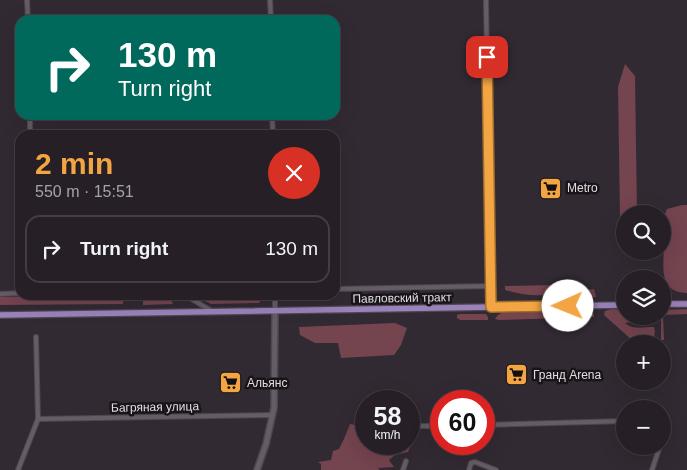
<!DOCTYPE html>
<meta charset="utf-8">
<style>
:root{--surface:#262026;--page:#2e282e;--text:#f1f3f6;--muted:#a4a3a7;--line:#423e43;--accent:#f2a542}
body{margin:0;font-family:Arial,sans-serif;background:var(--page);color:var(--text);height:100vh;display:flex;flex-direction:column;font-size:19px;white-space:nowrap}
*{box-sizing:border-box;margin:0}
p{font-size:16px;color:var(--muted)}
.icon{flex:none;width:28px;height:28px;fill:none;stroke:currentColor;stroke-width:2;stroke-linecap:round;stroke-linejoin:round}
.map{position:relative;flex:1;overflow:hidden}
.details{position:absolute;left:15px;top:130px;width:325px;height:170px;display:flex;flex-direction:column;background:var(--surface);border-radius:15px;box-shadow:0 5px 20px #0002,0 0 0 1px var(--line)}
.details>*{flex:none}
.top-card{position:absolute;left:15px;top:15px;width:325px;height:105px;border-radius:15px;box-shadow:0 5px 20px #0002,0 0 0 1px var(--line);background:#00695c;color:#fff;overflow:hidden}
.tools{position:absolute;left:616px;top:205px;display:grid;gap:10px}
.tools a{display:grid;place-items:center;width:55px;height:55px;border-radius:50%;background:var(--surface);box-shadow:0 5px 20px #0002,0 0 0 1px var(--line);font-size:25px}
.speed{position:absolute;left:355px;top:390px;display:flex;gap:10px;font-size:25px;font-weight:700;text-align:center}
.speed>*{display:grid;place-content:center;width:65px;height:65px;border-radius:50%;background:var(--surface);box-shadow:0 5px 20px #0002,0 0 0 1px var(--line);line-height:1}
.speed small{font-size:12px;font-weight:400}
.speed .limit{border:8px solid #d22;background:#fff;color:#111}
.pin{position:absolute;display:grid;place-items:center;width:42px;height:42px;color:#fff;margin:-21px;border-radius:10px;box-shadow:0 2px 8px #0006}
.me{position:absolute;width:55px;margin:-28px;rotate:269deg;stroke-linejoin:round;filter:drop-shadow(0 0 4px #0008)}
.turn{display:flex;align-items:center;gap:18px;height:105px;padding:0 20px;font-size:22px}
.turn .icon{width:65px;height:65px;stroke-width:2.5}
.turn b{display:block;font-size:35px;line-height:42px}
.round{display:grid;place-items:center;flex:none;width:52px;height:52px;border-radius:26px;background:var(--page)}
.summary{display:flex;align-items:center;justify-content:space-between;height:85px;padding:0 20px}
h1{font-size:30px;font-weight:600;line-height:38px;color:var(--accent)}
ul{padding:0;list-style:none}
li{display:flex;align-items:center;gap:15px;height:68px;margin:0 10px 8px;padding:0 10px;border:2px solid var(--line);border-radius:15px}
li div{flex:1}
li b{display:block;font-size:19px}
li em{font-style:normal}
.map>svg:first-child{display:block}
.green{fill:#74444f}
.lines{fill:none;stroke-linecap:round;stroke-linejoin:round}
.street-casing{stroke:#4e474f;stroke-width:6}
.secondary-casing{stroke:#4e474f;stroke-width:8}
.primary-casing{stroke:#4e474f;stroke-width:8}
.street{stroke:#655c66;stroke-width:4}
.secondary{stroke:#655c66;stroke-width:5}
.primary{stroke:#9a83ba;stroke-width:5.5}
.route-casing{stroke:#9d6b2b;stroke-width:12}
.route{stroke:#f2a542;stroke-width:9}
.labels{text-anchor:middle;dominant-baseline:central;stroke-width:5;stroke-linejoin:round;paint-order:stroke}
.poi-label{font-size:12px;fill:#e1dce2;stroke:#181418;text-anchor:start}
.street-label{font-size:12px;fill:#e1dce2;stroke:#181418}
</style>
<div class="map">
<svg width="687" height="470" viewBox="0 0 687 470">
<rect width="100%" height="100%" fill="#322a33"/>
<path class="green" d="M625,64L635,76L637,214H625V217H620L618,87Z
M682,205H687V293C657,293 664,264 664,244C664,231 662,220 667,209Z
M555,285V288L553,293L594,289L596,297L589,298L558,299L553,296L552,293C539,298 519,294 505,290V286Z
M123,295V304L0,305V297Z
M193,295H260L261,300L259,303L211,304Z
M169,296L173,304L143,305V297Z
M611,309L625,310V316H655L654,320C646,313 645,318 638,321C634,322 629,322 625,323C632,330 644,327 654,327L655,331L654,337L649,340H632L604,315L605,311Z
M687,309V314L663,315L664,340H661V316H662L663,310Z
M589,311L594,314V317L499,320L495,319L497,316L501,313Z
M460,314H486L488,317V320H460L457,318V315Z
M395,323L407,328L401,345L394,355L341,358L338,343H315L300,335L299,327Z
M350,424L366,427V444H408L410,447L408,452L395,455L389,460L394,467L378,468L380,470H321V464L318,462L331,460L333,451L339,449L344,439Z"/>
<g class="lines">
<defs>
<path id="street" d="M27,0L28,20
M270,0L271,20
M486,0L491,307
M30,115V135
M272,115L273,135
M335,289L491,286
M0,294L20,293
M185,295L210,310
M275,311V295
M38,419L273,415
M662,422L667,426L662,440
M484,425L625,421
M418,426H441
M18,470L38,419L36,337
M403,470L406,461
M469,470L471,463L475,462L496,470
M652,470L660,446"/>
<path id="secondary" d="M257,470L266,444L274,408L275,311"/>
<path id="primary" d="M662,304H687
M0,315L625,305"/>
</defs>
<use href="#street" class="street-casing"/>
<use href="#secondary" class="secondary-casing"/>
<use href="#primary" class="primary-casing"/>
<use href="#street" class="street"/>
<use href="#secondary" class="secondary"/>
<use href="#primary" class="primary"/>
</g>
<g class="lines">
<defs>
<path id="route" d="M487,57L491,307L568,306"/>
</defs>
<use href="#route" class="route-casing"/>
<use href="#route" class="route"/>
</g>
<defs>
<symbol id="supermarket-square" viewBox="-11 -11 22 22"><rect x="-9" y="-9" width="18" height="18" rx="4" fill="#f2a542" stroke="#181418"/><path d="M-6-5.5h2.5l.6 2H6L4.5 2H-2.5L-4.4-4H-6ZM-1.5 3.2a1.3 1.3 0 1 0 .1 0ZM3 3.2a1.3 1.3 0 1 0 .1 0Z" fill="#111"/></symbol>
</defs>
<g fill-rule="evenodd">
<use href="#supermarket-square" x="538" y="176" width="25" height="25"/>
<use href="#supermarket-square" x="504" y="362" width="25" height="25"/>
<use href="#supermarket-square" x="218" y="370" width="25" height="25"/>
</g>
<g class="labels">
<g class="poi-label">
<text x="567" y="188">Metro</text>
<text x="533" y="375">Гранд Arena</text>
<text x="247" y="383">Альянс</text>
</g>
<g class="street-label">
<text transform="translate(402 298) rotate(-1)">Павловский тракт</text>
<text transform="translate(155 407) rotate(-1)">Багряная улица</text>
</g>
</g>
</svg>
<div class="tools">
<a><svg class="icon" aria-label="search" viewBox="0 0 24 24"><circle cx="10" cy="10" r="6"/><path d="M15 15l6 6"/></svg></a>
<a><svg class="icon" aria-label="layers" viewBox="0 0 24 24"><path d="M12 4l9 5-9 5-9-5zM3 14l9 5 9-5"/></svg></a>
<a>+</a>
<a>−</a>
</div>
<div class="speed"><div>58<small>km/h</small></div><div class="limit">60</div></div>
<div class="pin" style="left:487px;top:57px;background:#d93025"><svg class="icon" aria-label="arrive" viewBox="0 0 24 24"><path d="M6 21V4h12l-3 4 3 4H6"/></svg></div>
<svg class="me" style="left:568px;top:306px" viewBox="-20 -20 40 40"><circle r="19" fill="#fff"/><path d="M0-13L10 11 0 6-10 11z" fill="#f2a542"/></svg>
<div class="top-card">
<div class="turn"><svg class="icon" aria-label="right" viewBox="0 0 24 24"><path d="M7 20v-9h11M14 6l5 5-5 5"/></svg><div><b>130 m</b>Turn right</div></div>
</div>
<section class="details">
<div class="summary"><div><h1>2 min</h1><p>550 m · 15:51</p></div><a class="round" style="background:#d93025;color:#fff"><svg class="icon" aria-label="close" viewBox="0 0 24 24"><path d="M6 6l12 12M18 6L6 18"/></svg></a></div>
<ul>
<li><svg class="icon" aria-label="right" viewBox="0 0 24 24"><path d="M7 20v-9h11M14 6l5 5-5 5"/></svg><div><b>Turn right</b></div><em>130 m</em></li>
</ul>
</section>
</div>
